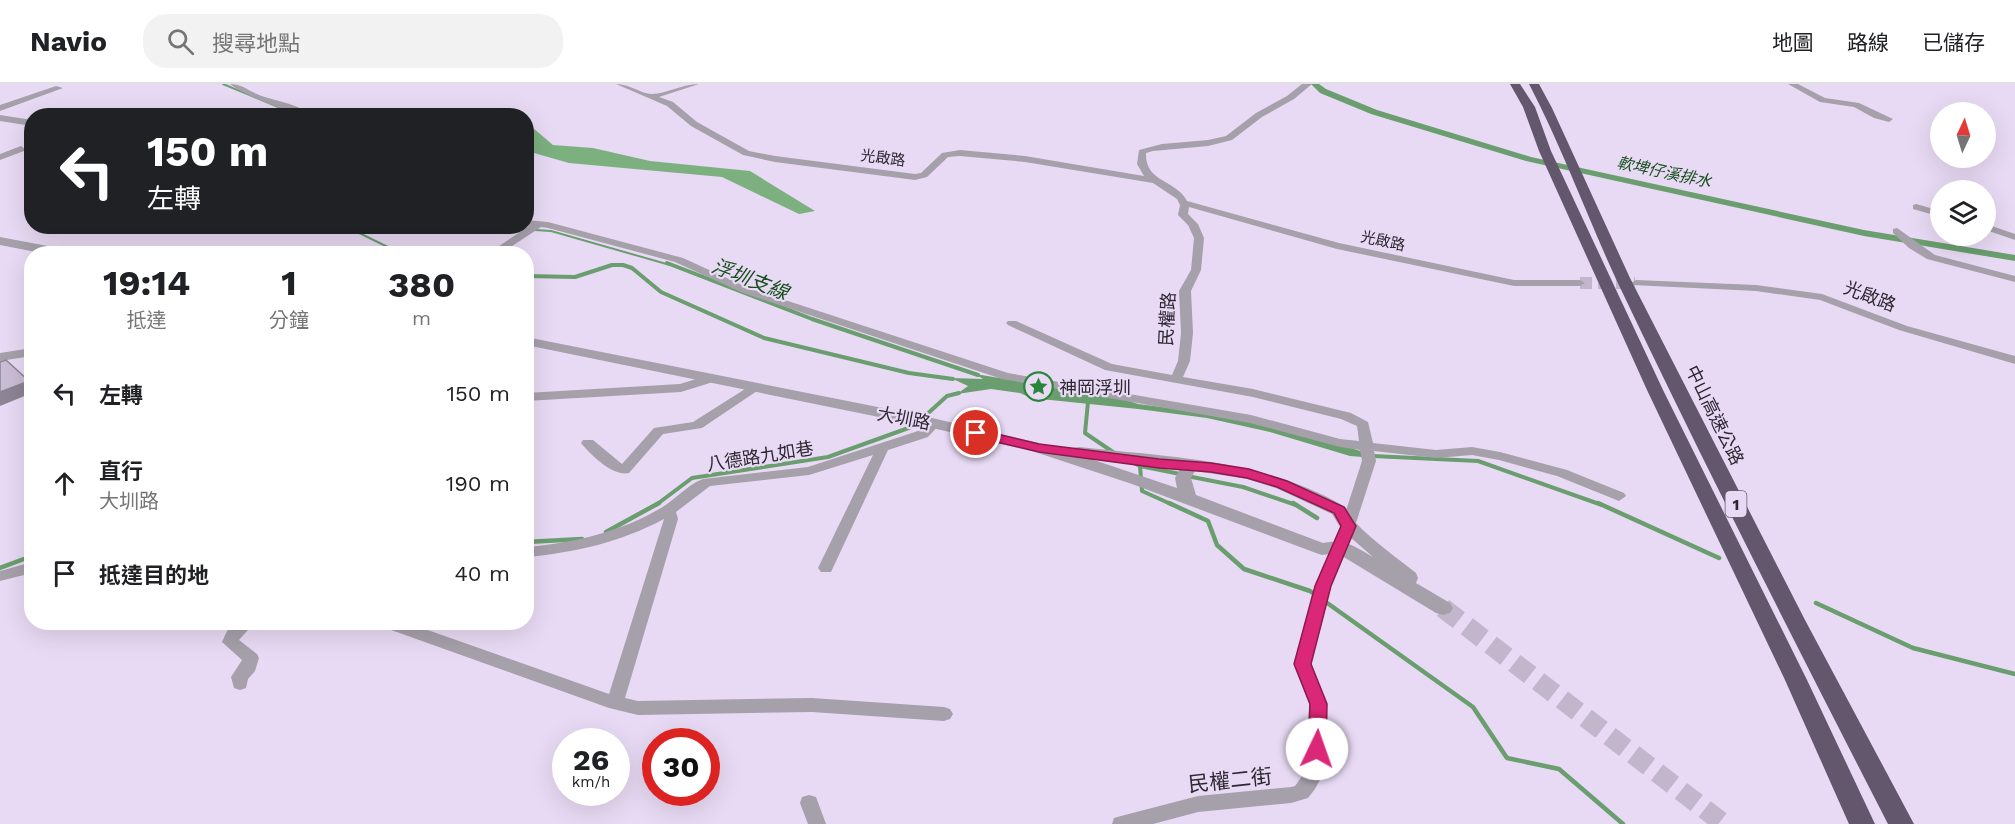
<!DOCTYPE html>
<html lang="zh-TW">
<meta charset="utf-8">
<style>
:root{--surface:#fff;--page:#f2f2f2;--text:#202124;--muted:#757577;--line:#e0e0e0}
body{margin:0;font-family:"Work Sans","Noto Sans TC",sans-serif;background:var(--page);color:var(--text);height:100vh;display:flex;flex-direction:column;font-size:22px;white-space:nowrap}
*{box-sizing:border-box;margin:0}
p{font-size:20px;color:var(--muted)}
.icon{flex:none;width:33px;height:33px;fill:none;stroke:currentColor;stroke-width:2;stroke-linecap:round;stroke-linejoin:round}
.map{position:relative;flex:1;overflow:hidden}
.sheet{position:absolute;left:24px;top:162px;width:510px;height:384px;display:flex;flex-direction:column;background:var(--surface);border-radius:24px;box-shadow:0 6px 24px #0002}
.sheet>*{flex:none}
.hud{position:absolute;left:24px;top:24px;width:510px;height:126px;border-radius:24px;box-shadow:0 6px 24px #0002;background:#202124;color:#fff;overflow:hidden}
.needle{width:39px;rotate:4deg}
.controls{position:absolute;left:1930px;top:18px;display:grid;gap:12px}
.controls a{display:grid;place-items:center;width:66px;height:66px;border-radius:50%;background:var(--surface);box-shadow:0 6px 24px #0002;font-size:30px}
.speed{position:absolute;left:552px;top:644px;display:flex;gap:12px;font-size:30px;font-weight:700;text-align:center}
.speed>*{display:grid;place-content:center;width:78px;height:78px;border-radius:50%;background:var(--surface);box-shadow:0 6px 24px #0002;line-height:1}
.speed small{font-size:15px;font-weight:400}
.speed .limit{border:9px solid #d22;background:#fff;color:#111}
.pin{position:absolute;display:grid;place-items:center;width:51px;height:51px;color:#fff;margin:-26px;border:3px solid #fff;border-radius:50%;box-shadow:0 2px 6px #0007}
.me{position:absolute;width:66px;margin:-33px;rotate:3deg;stroke-linejoin:round;filter:drop-shadow(0 0 4px #0008)}
.turn{display:flex;align-items:center;gap:21px;height:126px;padding:0 24px;font-size:27px}
.turn .icon{width:78px;height:78px;stroke-width:2.5}
.turn b{display:block;font-size:42px;line-height:51px}
.eta{display:flex;justify-content:space-evenly;align-items:center;height:102px;text-align:center}
.eta b{font-size:36px;font-weight:700;line-height:42px}
ul{padding:0;list-style:none}
li{display:flex;align-items:center;gap:18px;height:90px;padding:0 24px}
li div{flex:1}
li b{display:block;font-size:22px}
li em{font-style:normal}
header{display:flex;align-items:center;gap:36px;box-sizing:border-box;height:84px;padding:0 30px;background:var(--surface);border-bottom:2px solid var(--line)}
header strong{font-size:28px}
nav{display:flex;gap:33px;margin-inline-start:auto;font-size:21px}
.search{width:420px;height:54px;background:var(--page);display:flex;align-items:center;gap:15px;box-sizing:border-box;padding:0 21px;border-radius:24px;color:var(--muted);font-size:22px}
.map>svg:first-child{display:block}
.forest{fill:#7cb07f}
.water{fill:#6a9e6e}
.lines{fill:none;stroke-linecap:round;stroke-linejoin:round}
.stream-far2{stroke:#6a9e6e;stroke-width:2}
.stream-far1{stroke:#6a9e6e;stroke-width:4}
.stream{stroke:#6a9e6e;stroke-width:4.5}
.canal{fill:#6a9e6e;fill-rule:evenodd}
.minor-tunnel{stroke:#c2b6cd;stroke-width:12;stroke-dasharray:12 6;stroke-linecap:butt}
.tertiary-tunnel{stroke:#c2b6cd;stroke-width:20;stroke-dasharray:20 10;stroke-linecap:butt}
.minor{fill:#a6a0ab;fill-rule:evenodd}
.tertiary{fill:#a6a0ab;fill-rule:evenodd}
.motorway{fill:#63576d;fill-rule:evenodd}
.shaded-wall{fill:#8d8496}
.building{fill:#cabdd6;stroke:#8d8496;stroke-width:1.5}
.route{fill:#db2777;stroke:#8e194d;stroke-width:1.5}
.labels{text-anchor:middle;dominant-baseline:central;stroke-width:4.5;stroke-linejoin:round;paint-order:stroke}
.far-street-label{font-size:15px;fill:#2c2731;stroke:#e8daf4}
.far-water-label{font-size:16px;font-style:italic;fill:#185020;stroke:#e8daf4}
.shield{fill:#e8daf4;stroke:#645d6c;stroke-width:1.5}
.shield-label{font-size:16px;font-weight:bold;fill:#2c2731}
.street-label{font-size:18px;fill:#2c2731;stroke:#e8daf4}
.poi-label{font-size:18px;fill:#2c2731;stroke:#e8daf4;text-anchor:start}
.water-label{font-size:20px;font-style:italic;fill:#185020;stroke:#e8daf4}
.near-street-label{font-size:21px;fill:#2c2731;stroke:#e8daf4}
</style>
<header>
<strong>Navio</strong>
<div class="search"><svg class="icon" aria-label="search" viewBox="0 0 24 24"><circle cx="10" cy="10" r="6"/><path d="M15 15l6 6"/></svg>搜尋地點</div>
<nav><a>地圖</a><a>路線</a><a>已儲存</a></nav>
</header>
<div class="map">
<svg width="2015" height="740" viewBox="0 0 2015 740">
<rect width="100%" height="100%" fill="#e8daf4"/>
<path class="forest" d="M533,44L553,61L593,64L650,77L750,87L815,127L799,130L722,93L569,79L527,67V46Z"/>
<path class="water" d="M975,290L1117,313L1138,320L1248,334L1364,368L1362,373L1350,372L1270,348L1207,334L1138,325L1031,314L1020,309L991,305L957,310L968,302L951,294L983,295Z"/>
<g class="lines">
<path class="stream-far2" d="M223,0L300,32
M345,142L402,170
M475,142L551,147L670,181"/>
<path class="stream-far1" d="M667,179L812,235L978,291
M526,192L575,193L612,181H623L632,184L661,208L764,254L909,289L953,295
M1088,318L1085,349L1113,368
M1373,372L1478,377L1602,421
M1130,377L1140,382L1142,407L1173,421
M1140,382L1180,390
M1187,392L1243,403L1296,421
M656,421L692,394L828,373L914,342L947,312L959,309"/>
<path class="stream" d="M1169,419L1208,437L1217,461L1244,485L1310,507L1317,512
M1293,419L1317,434
M1598,419L1719,474
M606,448L659,419
M526,458L582,455
M0,484L32,472
M1323,516L1473,623L1507,674L1559,685L1623,740
M1816,519L1913,564L2015,590"/>
<path class="canal" d="M1311,0H1319L1326,5L1377,26L1531,73L1864,146L2015,171V177L1864,152L1526,77L1371,30L1320,9Z"/>
<path class="minor-tunnel" d="M1580,199H1635"/>
<path class="tertiary-tunnel" d="M1443,524L1724,740"/>
<path class="minor" d="M230,0C242,0 247,6 257,10C275,18 296,18 312,32C296,32 243,11 230,0Z
M616,0C630,0 641,10 652,10C666,10 682,0 699,0L659,13L673,18L697,38L749,67L775,72L915,90L921,89L942,69L960,66L1025,72L1144,92L1137,80L1139,66L1162,60L1208,56L1226,52L1256,29L1287,12L1302,0H1312L1294,15L1262,33L1232,56L1208,62L1153,67L1146,69C1145,99 1176,95 1187,117L1339,159L1514,196H1580L1585,199L1580,202H1514L1337,165L1189,123L1188,130L1198,140L1204,154L1201,186L1191,207L1193,249L1190,277L1183,293L1253,305L1351,329L1368,338L1373,359L1436,366L1472,363L1500,368L1567,386L1624,409L1626,412L1619,417L1557,392L1499,376L1472,371L1436,374L1374,367L1376,377L1355,442L1331,502L1310,580L1327,620L1325,686L1315,705L1308,714L1291,719L1198,728L1153,740H1112L1114,734L1121,732L1198,712L1291,703L1295,702L1307,685L1309,620L1294,580L1315,502L1341,442L1362,377L1360,366L1340,363L1250,339L1002,295L743,209L675,178L548,144L541,143L500,170H487L529,142H526V136L548,138L683,174L751,205L1008,289L1251,331L1340,355L1359,357L1357,342L1341,335L1253,313L1105,286L1008,241L1006,239L1008,237H1016L1112,280L1172,291L1178,277L1181,249L1179,207L1191,186L1194,154L1188,141L1178,131L1180,121L1177,115L1153,99L1025,78L960,72L948,73L927,93L915,96L775,78L743,71L691,42L667,22Z
M1788,0H1798L1825,14L1859,19L1893,35L1889,38L1874,34L1854,23L1820,18Z
M56,2L63,4L0,27V21Z
M0,31L32,36V42L0,37Z
M21,62L25,65L24,67L0,76V70Z
M1916,120L1941,127V133L1913,125V121Z
M1986,140L2015,150V156L1986,146Z
M1897,144L1935,171L2015,192V198L1927,175L1909,164L1893,149V145Z
M1636,196L1756,201L1822,210L1907,242L2015,272V280L1899,246L1820,216L1756,207L1632,201L1631,199Z
M32,264V272L0,277V269Z
M709,291L713,292L715,295L713,298L681,308L526,317V309L680,300Z
M753,300L759,304L757,307L702,344L663,350L629,389C613,393 591,371 581,359L583,356H593L622,380L654,344L693,338Z
M934,335L941,339L928,353L888,366L831,488H821L818,484L873,371L809,391L710,402L676,428L678,435L625,614L638,617L812,614L944,623L950,625L953,630L950,635L944,637L812,628L638,631L609,624L380,542L378,538H405L609,610L664,435C621,458 574,469 526,473V463C574,459 620,448 661,424C676,415 687,401 703,395L808,383L918,347L929,336Z
M32,478V489L0,497V487Z
M236,538H255L239,556L257,570L259,574L255,587L248,595L246,604L240,606L234,604L231,593L242,576L222,558L227,547Z
M809,711L816,713L826,740H808L800,719L802,713Z"/>
<path class="tertiary" d="M0,153L69,166L75,170H46L0,161Z
M526,253L928,333L1039,359L1071,369L1073,364L1079,363C1168,373 1263,375 1342,421C1349,424 1351,433 1356,439C1373,457 1396,473 1416,489L1418,494L1416,499L1450,519L1453,524L1450,529L1443,531L1436,529L1337,469L1322,471L1316,469L1132,400L1035,368L928,343L526,261ZM1088,374L1180,385L1175,394L1177,404ZM1195,387L1247,395L1276,404L1332,430L1342,446L1373,473C1353,462 1347,455 1323,459L1196,411L1191,394Z"/>
<path class="motorway" d="M1510,0H1520L1535,23L1551,67L1663,306L1807,596L1875,740H1849L1785,596L1647,306L1539,67L1523,23Z
M1529,0H1539L1552,24L1630,194L1805,536L1914,740H1888C1795,559 1703,378 1616,195C1586,130 1562,63 1529,0Z"/>
</g>
<path class="shaded-wall" d="M29,297L32,301V309L0,322V308Z"/>
<path class="building" d="M6,276L29,297L0,308V278Z"/>
<path class="route" d="M976,345L1039,360L1159,375L1211,379L1249,385L1287,397L1344,423L1356,442L1331,502L1311,580L1327,620L1326,665L1324,670L1317,672L1311,670L1308,665L1310,620L1294,580L1315,502L1341,442L1334,429L1277,403L1247,394L1211,388L1159,384L1039,368L971,352L970,349L971,346Z"/>
<defs>
<symbol id="sight-ring" viewBox="-11 -11 22 22"><circle r="9.5" fill="#e8daf4" stroke="#2a8739" stroke-width="1.5"/><path d="M0-6L1.8-2.2L6-1.7L2.9 1.2L3.7 5.4L0 3.3L-3.7 5.4L-2.9 1.2L-6-1.7L-1.8-2.2Z" fill="#2a8739"/></symbol>
</defs>
<g fill-rule="evenodd">
<use href="#sight-ring" x="1022" y="286" width="33" height="33"/>
</g>
<g class="labels">
<g class="far-street-label">
<text transform="translate(883 74) rotate(7)">光啟路</text>
<text transform="translate(1383 157) rotate(12)">光啟路</text>
</g>
<g class="far-water-label">
<text transform="translate(1664 88) rotate(12)">軟埤仔溪排水</text>
</g>
<rect class="shield" x="1725.5" y="407" width="21" height="26" rx="4.5"/>
<g class="shield-label">
<text x="1736" y="420">1</text>
</g>
<g class="street-label">
<text transform="translate(1870 212) rotate(21)">光啟路</text>
<text transform="translate(1167 235) rotate(-87)">民權路</text>
<text transform="translate(1715 331) rotate(64)">中山高速公路</text>
<text transform="translate(904 334) rotate(11)">大圳路</text>
<text transform="translate(760 372) rotate(-9)">八德路九如巷</text>
</g>
<g class="poi-label">
<text x="1059" y="303">神岡浮圳</text>
</g>
<g class="water-label">
<text transform="translate(750 195) rotate(21)">浮圳支線</text>
</g>
<g class="near-street-label">
<text transform="translate(1230 696) rotate(-6)">民權二街</text>
</g>
</g>
</svg>
<div class="controls">
<a><svg class="needle" viewBox="-14 -14 28 28"><path d="M0-13l5 13h-10z" fill="#e53935"/><path d="M0 13l5-13h-10z" fill="#757577"/></svg></a>
<a><svg class="icon" aria-label="layers" viewBox="0 0 24 24"><path d="M12 4l9 5-9 5-9-5zM3 14l9 5 9-5"/></svg></a>
</div>
<div class="speed"><div>26<small>km/h</small></div><div class="limit">30</div></div>
<div class="pin" style="left:976px;top:349px;background:#d93025"><svg class="icon" aria-label="arrive" viewBox="0 0 24 24"><path d="M6 21V4h12l-3 4 3 4H6"/></svg></div>
<svg class="me" style="left:1317px;top:665px" viewBox="-20 -20 40 40"><circle r="19" fill="#fff"/><path d="M0-13L10 11 0 6-10 11z" fill="#db2777"/></svg>
<div class="hud">
<div class="turn"><svg class="icon" aria-label="left" viewBox="0 0 24 24"><path d="M17 20v-9H6M10 6l-5 5 5 5"/></svg><div><b>150 m</b>左轉</div></div>
</div>
<section class="sheet">
<div class="eta">
<div><b>19:14</b><p>抵達</p></div>
<div><b>1</b><p>分鐘</p></div>
<div><b>380</b><p>m</p></div>
</div>
<ul>
<li><svg class="icon" aria-label="left" viewBox="0 0 24 24"><path d="M17 20v-9H6M10 6l-5 5 5 5"/></svg><div><b>左轉</b></div><em>150 m</em></li>
<li><svg class="icon" aria-label="ahead" viewBox="0 0 24 24"><path d="M12 20V5M6 11l6-6 6 6"/></svg><div><b>直行</b><p>大圳路</p></div><em>190 m</em></li>
<li><svg class="icon" aria-label="arrive" viewBox="0 0 24 24"><path d="M6 21V4h12l-3 4 3 4H6"/></svg><div><b>抵達目的地</b></div><em>40 m</em></li>
</ul>
</section>
</div>
